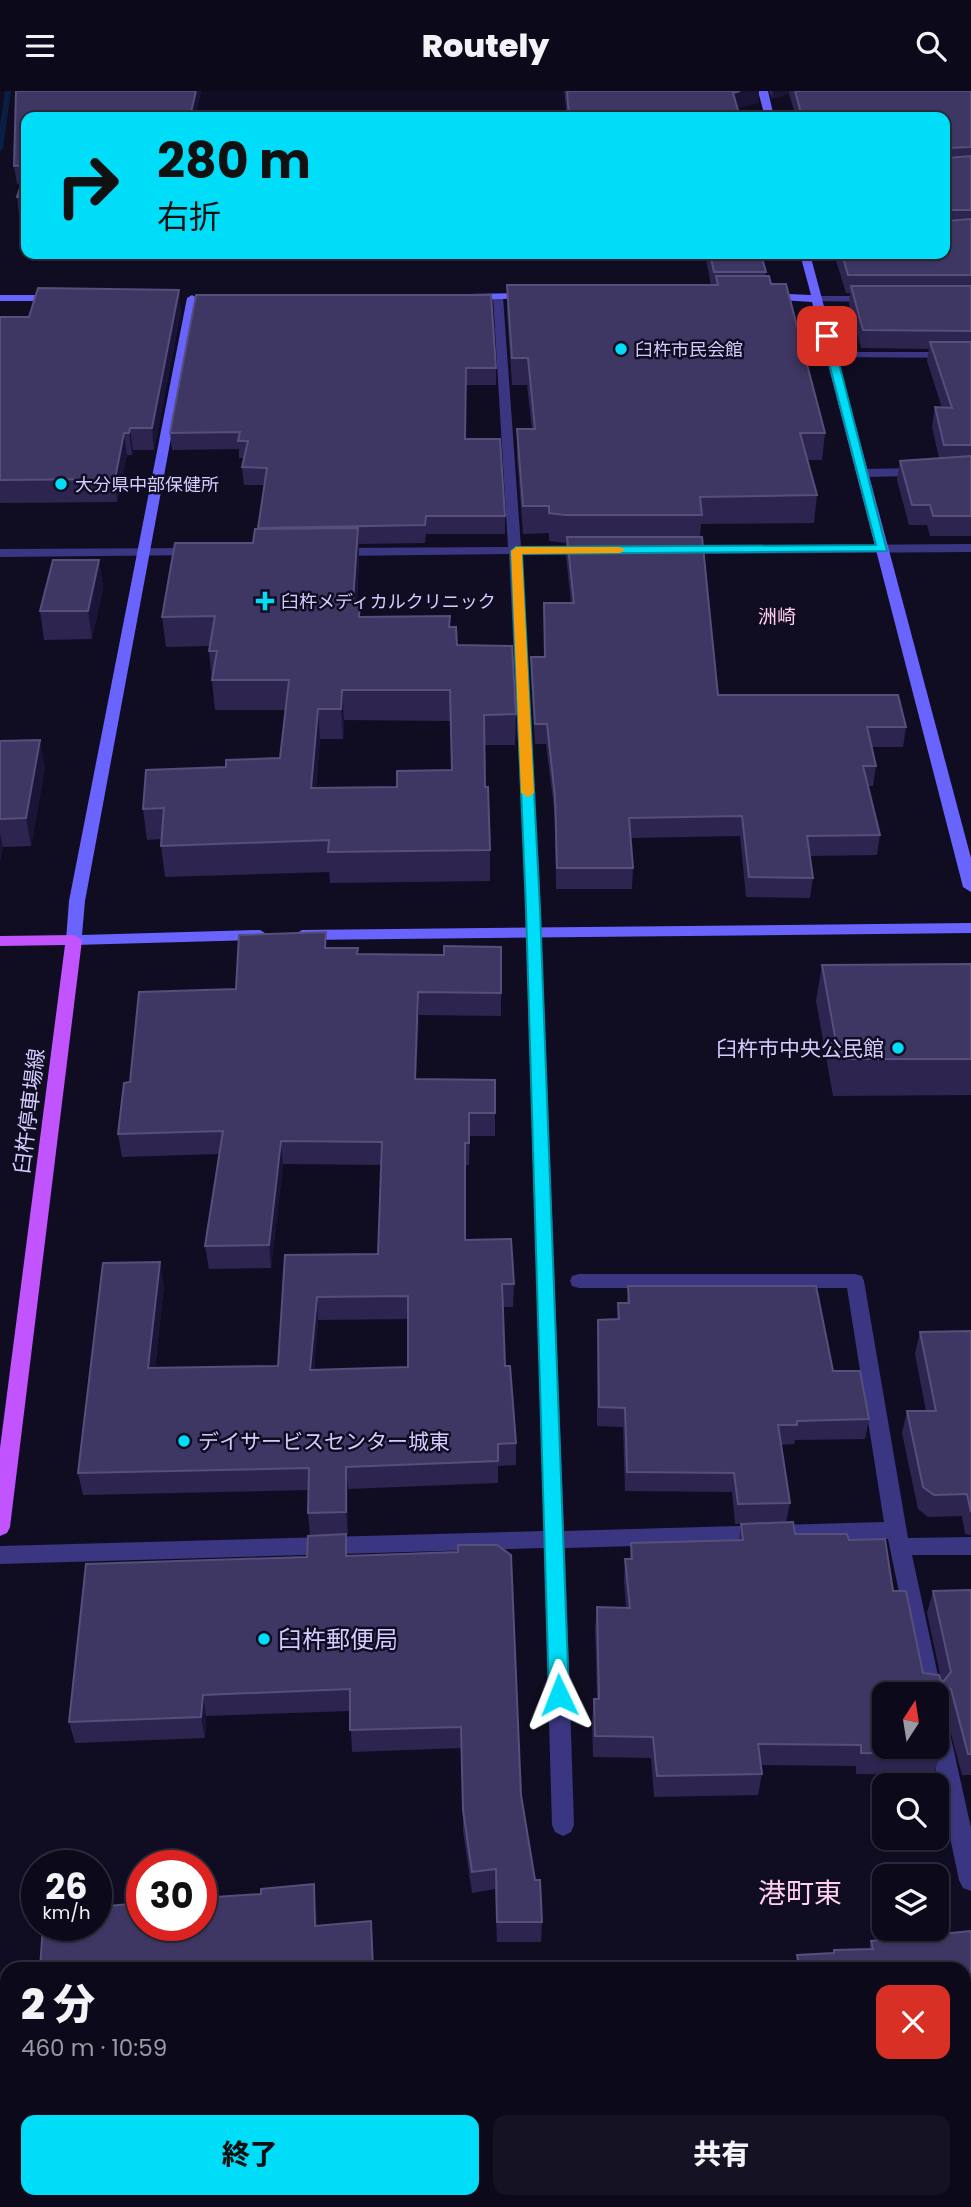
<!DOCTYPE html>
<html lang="ja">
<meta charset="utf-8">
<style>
:root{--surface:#0c0a1a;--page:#151323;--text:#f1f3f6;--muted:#9a9aa2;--line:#2c2b39;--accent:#00ddf8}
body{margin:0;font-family:Poppins,"Noto Sans JP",sans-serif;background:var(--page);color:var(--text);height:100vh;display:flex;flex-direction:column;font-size:26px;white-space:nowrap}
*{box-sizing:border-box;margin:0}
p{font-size:23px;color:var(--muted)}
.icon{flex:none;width:38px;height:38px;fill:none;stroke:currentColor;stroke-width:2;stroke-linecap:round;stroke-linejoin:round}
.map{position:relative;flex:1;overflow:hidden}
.panel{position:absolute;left:0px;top:1871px;width:971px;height:247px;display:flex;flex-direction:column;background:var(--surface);border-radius:21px 21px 0 0;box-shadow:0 2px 5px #0004,0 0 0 2px var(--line)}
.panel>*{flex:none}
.guide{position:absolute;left:21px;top:21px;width:929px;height:147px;border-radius:14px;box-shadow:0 2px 5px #0004,0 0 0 2px var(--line);background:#00ddf8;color:#111;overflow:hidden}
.needle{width:46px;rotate:12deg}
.tools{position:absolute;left:872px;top:1591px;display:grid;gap:14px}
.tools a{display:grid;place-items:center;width:77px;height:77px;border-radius:14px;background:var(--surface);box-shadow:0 2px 5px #0004,0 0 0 2px var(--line);font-size:35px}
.speed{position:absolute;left:21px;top:1759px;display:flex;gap:14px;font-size:35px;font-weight:700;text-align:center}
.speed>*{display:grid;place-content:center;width:91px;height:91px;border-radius:50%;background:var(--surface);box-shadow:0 2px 5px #0004,0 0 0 2px var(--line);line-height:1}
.speed small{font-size:18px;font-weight:400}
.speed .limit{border:10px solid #d22;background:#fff;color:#111}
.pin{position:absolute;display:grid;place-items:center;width:60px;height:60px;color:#fff;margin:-30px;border-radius:14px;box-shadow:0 4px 10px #0006}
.me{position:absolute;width:77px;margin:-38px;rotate:358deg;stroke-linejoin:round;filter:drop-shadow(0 0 5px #0008)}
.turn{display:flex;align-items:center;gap:24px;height:147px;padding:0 21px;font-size:32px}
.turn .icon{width:91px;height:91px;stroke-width:2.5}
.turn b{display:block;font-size:49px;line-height:60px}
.round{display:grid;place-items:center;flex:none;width:74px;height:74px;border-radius:14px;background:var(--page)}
.headline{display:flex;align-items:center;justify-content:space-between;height:119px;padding:0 21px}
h1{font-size:42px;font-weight:800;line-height:52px}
.primary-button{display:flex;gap:14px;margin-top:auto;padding:14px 21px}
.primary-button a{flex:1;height:80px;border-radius:14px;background:var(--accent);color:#111;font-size:28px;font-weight:800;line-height:80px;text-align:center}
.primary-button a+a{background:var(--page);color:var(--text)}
header{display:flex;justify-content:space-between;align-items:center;height:91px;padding:0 21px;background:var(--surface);font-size:32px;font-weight:800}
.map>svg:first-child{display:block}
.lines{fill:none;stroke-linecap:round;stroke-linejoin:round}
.stream{fill:#0a1f43;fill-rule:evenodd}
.street{fill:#3a3682;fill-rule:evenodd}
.secondary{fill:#6a64ff;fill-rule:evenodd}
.primary{fill:#c154ff;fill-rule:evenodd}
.wall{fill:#2d2550;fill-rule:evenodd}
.shaded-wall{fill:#1a1436}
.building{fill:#3f3763;stroke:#564e7b;stroke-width:2;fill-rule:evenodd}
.route{fill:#00ddf8;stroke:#0090a1;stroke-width:2}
.slow{fill:#f59e0b}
.poi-dot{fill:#00ddf8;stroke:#100d22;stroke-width:2.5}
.labels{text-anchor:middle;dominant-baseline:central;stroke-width:5;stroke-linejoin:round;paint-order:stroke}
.far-poi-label{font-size:18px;fill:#d3cdff;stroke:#100d22;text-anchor:start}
.far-neighbourhood-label{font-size:19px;fill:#ffcfed;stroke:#100d22}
.poi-label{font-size:21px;fill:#d3cdff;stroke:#100d22;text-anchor:end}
.street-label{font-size:21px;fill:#d3cdff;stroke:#100d22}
.near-poi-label{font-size:24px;fill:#d3cdff;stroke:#100d22;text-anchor:start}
.near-neighbourhood-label{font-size:28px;fill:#ffcfed;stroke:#100d22}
</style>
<header><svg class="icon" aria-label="menu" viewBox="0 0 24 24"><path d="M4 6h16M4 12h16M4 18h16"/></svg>Routely<svg class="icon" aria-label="search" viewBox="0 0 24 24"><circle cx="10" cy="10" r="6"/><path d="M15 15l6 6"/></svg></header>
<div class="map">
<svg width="971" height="2116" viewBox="0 0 971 2116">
<rect width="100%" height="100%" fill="#100d22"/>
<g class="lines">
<path class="stream" d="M5,0H11L3,58L0,60V34Z"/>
<path class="street" d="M498,203L503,206L521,456L588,455L594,459L588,463H521L539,778L564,1440L884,1431L847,1197H579L572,1195L570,1190L572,1185L579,1183H855L862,1185L864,1190L908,1447L971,1446V1464H912L942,1603L936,1611V1603H920L888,1448L565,1457L574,1734L571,1741L563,1745L555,1741L552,1734L544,1457L0,1473V1455L544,1440L524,778L509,463L336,465L330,461L336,457L508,456L493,206Z
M817,205H873L878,208L873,211L813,210V206Z
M832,261H971V267L828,266L826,264Z
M971,376V384L863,386L857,382L863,378Z
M971,453V461L679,463L673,459L679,455Z
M196,457L202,461L201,464L0,466V458Z
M936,1619L944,1622L947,1629L971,1737V1800L963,1797L959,1789L931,1656H936Z"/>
<path class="secondary" d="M758,0H768L774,26H765Z
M800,163H810L822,208L971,767V801L963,796L812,211L765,208L760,205L765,202L811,204Z
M531,202L536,205L535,207L468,209L463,206L468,203Z
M0,204H58L63,207L58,210H0Z
M192,204L197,207L85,810L82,844L260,839L268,844L260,849L74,854L66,849L69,810L187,207Z
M971,832V842L302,849L294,844L302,839Z"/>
<path class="primary" d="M74,844L82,849L10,1436L7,1442L0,1445V1357L65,854L0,855V845Z"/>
</g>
<path class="wall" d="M16,0H201L196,22L26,26V124H19L17,106L21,92L17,93L14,75Z
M564,0H759L758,12L737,17L740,26H567Z
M769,0H971V445H930L927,434H909L897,389L900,370L939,367L932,336L935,316L942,317L927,270L929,258L861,257L849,214L850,202H846L834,163H945V26H796L789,3L772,8Z
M705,163H761L766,181L765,185L771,193L825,342L822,369H808L817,404L814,432L701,433L700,446L718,604L906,636L903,656H872L876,675L873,695H868L880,744L877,764L810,765L813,787L810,807L746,806L740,745L630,747L633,777L632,798H556L555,726L546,653H535L531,585V566H544V512H571L566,465V452L549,450V442L523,443L517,365V338H532L527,294H512L507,220V194H711Z
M196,204L496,277V294H466L465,348L505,425V443H426L425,452L359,453V467L357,510H360V526L450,536L457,554L516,623L515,654H484L485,696L490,759V790L330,792L329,781L165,786L161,755L162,748L147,749L143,718L226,676L280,667L285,619H215L209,560V555L166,556L162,526L253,452L258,438L264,394H244L242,376L244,367H239V358L172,359L170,342ZM344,629L450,630L452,679L397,696L316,697L320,648H343Z
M181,221L154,359H133L132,364H127L117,411L0,412V226Z
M99,469L103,497L92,548L44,549L40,520Z
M0,650L45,676L31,755L3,756L0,769Z
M501,856V925L419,924L416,988L495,989V1045H470L469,1074H465V1149L514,1193L513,1216H503L505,1275L516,1352V1374L498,1375V1392L348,1398V1443L310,1444L308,1422V1399L83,1404L78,1382L164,1194L155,1277L278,1275L285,1164L378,1163L381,1074L283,1073L271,1177L209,1178L205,1155L220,1063L122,1066L118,1043L130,991L236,898L327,857L358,863L444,864ZM408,1228V1276L314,1279L318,1229Z
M971,873V1004L833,1005L816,910L822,874Z
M628,1195L833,1280L869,1328L865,1348L795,1349L794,1353L781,1354L790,1412L786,1431L735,1433L732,1401L625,1400L623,1336L597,1335V1248L598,1229L617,1228L618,1212H627Z
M971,1240V1444L965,1443L962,1425L928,1426L918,1418L902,1342L907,1320H926L915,1263L920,1241Z
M741,1433L795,1443L849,1449L893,1500L923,1582L942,1592L927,1522L933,1500L971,1499V1684H962L945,1620L939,1617V1632L936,1643L884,1603L940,1663L934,1684L856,1683V1675L761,1674L762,1683L758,1704L654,1706L651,1667L593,1666L592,1629L594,1608H597L595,1538L597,1516L626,1517L624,1490L625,1468H630L631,1452L739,1449Z
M348,1465L521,1704L542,1831L541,1851H497L495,1798L472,1802L463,1740L462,1657L352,1661L350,1620L206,1625L205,1647L75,1652L69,1631Z
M971,1840V1983L964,1984V1878H794L797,1864L833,1862L834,1859L869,1858L871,1850Z"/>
<path class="shaded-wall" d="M196,0H201L195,26L191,21Z
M740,0H759L758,12L732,19L733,2Z
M773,0H789V3L772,8Z
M179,199L181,221L154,359L152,337Z
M130,337L133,359L132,364L129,342Z
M124,342L127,364L117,411L115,388Z
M358,437L359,467L355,540L353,510Z
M99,469L103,497L92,548L88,520Z
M342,599L344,629L343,648L341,618Z
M318,618L320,648L313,728L311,697Z
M40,649L45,676L31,755L26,727Z
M0,742L3,756L0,769Z
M418,901L419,924L415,1011V988Z
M281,1050L283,1073L271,1177L269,1154Z
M160,1171L164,1194L152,1300L148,1277Z
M317,1206L318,1229L312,1302L310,1279Z
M346,1376L348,1398V1443L346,1421Z
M203,1604L206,1625L205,1647L201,1626Z
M314,1793L318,1834L320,1875L315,1835Z"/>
<path class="building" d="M16,0H196L191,21L422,22V26H26V74L14,75Z
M567,0H740L733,2L740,26H569Z
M795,0H971V56L946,57L948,67L971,65V119H946L948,130L971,128V184H848L842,163H945V26H802Z
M26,79V106H17Z
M710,163H761L766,181H714Z
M716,185H769L771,193H786L825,342H800L817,404L700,406L702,424H565L549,422V415H523L517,338H535L528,267H512L507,194H718Z
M851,195H971V240L863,239Z
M38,197L179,199L152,337H130L129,342H124L115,388L0,389V226H29Z
M196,204H491L496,277H466L465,348H500L505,425H426L425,434L258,437L267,377L242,376L248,350H238L240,341L170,342Z
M930,251H971V354H944L935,316L952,317Z
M971,365V425H933L930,414H912L900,370Z
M358,437L353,510H360L359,526L450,525L449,536H456L457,554L512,555L516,623L484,624L485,696H488L490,759L328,761L329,749L161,755L164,717L143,718L146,679L226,676V669L280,667L289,589H212L217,560H209L215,525L162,526L175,452H253L255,438ZM342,599H450L452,679L397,680V696L311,697L318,618H341Z
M567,446H702L718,604H898L906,636H867L876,675H863L880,744L807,745L813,787L749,786L742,725L629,727L633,777H557L555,706L547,633H535L531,566H545L544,512H574Z
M53,469H99L88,520H40Z
M40,649L26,727L0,728V650Z
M326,841L325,857H358L357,863L444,864V855L501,856V902L418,901L415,988L495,989V1022H469V1052H465V1149L511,1148L514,1193H502L505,1275H510L516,1352L498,1353V1370L346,1376V1421L308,1422L309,1377L78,1382L103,1172L160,1171L148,1277L278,1275L285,1164L378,1163L382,1051L281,1050L269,1154L205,1155L223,1040L118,1043L124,992L130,991L139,901L236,898L239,844ZM408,1205V1276L310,1279L317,1206Z
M971,873V968H839L822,874Z
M628,1195H816L833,1280H860L869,1328L797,1330V1334H778L790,1412L738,1413L734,1382L627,1381L625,1317L599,1316L598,1229L619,1228L618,1212H629Z
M971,1240V1421L967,1403L934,1404L923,1396L907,1320H936L920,1241Z
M793,1431L795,1443H847L849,1449L885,1448L893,1500H906L923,1582L939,1584L942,1592L951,1581L933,1500L971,1499V1663H968L951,1598L943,1595L939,1598V1632L936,1634V1603H884V1656H936V1645L940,1663L861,1662V1654L758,1653L762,1683L657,1685L653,1646L595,1645L594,1608H599L597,1516L630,1517L625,1468H632L631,1452L743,1449L741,1433Z
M346,1443V1465L458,1461V1454H497L511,1464L521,1704L535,1789H540L542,1831H497L496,1778L472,1781L463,1719L461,1636L350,1639V1598L203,1604L201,1626L69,1631L86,1473L307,1466L308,1445Z
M314,1793L315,1835L371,1830L373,1878H40L43,1834H96V1816L142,1812V1834H201V1807L261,1803V1798Z
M971,1840V1943L964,1944V1878H800L797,1864L834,1862V1859L873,1858L871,1850Z"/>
<path class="route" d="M827,242L832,245L887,460L522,463L540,818L569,1604L566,1610L559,1613L552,1610L549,1604L526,818L511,460L516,456L876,454L822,245Z"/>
<path class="slow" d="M516,456H620L625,459L620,462L522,463L534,702L528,706L521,702L511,460Z"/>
<g class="poi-dot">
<circle cx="621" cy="258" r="7"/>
<circle cx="61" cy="393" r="7"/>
<path d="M261.5 499.5h7v7h7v7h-7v7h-7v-7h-7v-7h7z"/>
<circle cx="898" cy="957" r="7"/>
<circle cx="184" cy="1350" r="7"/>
<circle cx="264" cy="1548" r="7"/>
</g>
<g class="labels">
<g class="far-poi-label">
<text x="635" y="258">臼杵市民会館</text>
<text x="75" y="393">大分県中部保健所</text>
<text x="281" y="510">臼杵メディカルクリニック</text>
</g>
<g class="far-neighbourhood-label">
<text x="777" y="525">洲崎</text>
</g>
<g class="poi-label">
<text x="884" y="957">臼杵市中央公民館</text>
<text x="198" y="1350" text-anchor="start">デイサービスセンター城東</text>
</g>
<g class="street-label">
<text transform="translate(29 1020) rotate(-83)">臼杵停車場線</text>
</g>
<g class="near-poi-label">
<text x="278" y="1548">臼杵郵便局</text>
</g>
<g class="near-neighbourhood-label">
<text x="800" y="1802">港町東</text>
</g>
</g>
</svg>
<div class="tools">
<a><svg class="needle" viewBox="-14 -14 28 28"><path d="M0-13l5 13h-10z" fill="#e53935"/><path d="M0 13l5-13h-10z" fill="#9a9aa2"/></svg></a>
<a><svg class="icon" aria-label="search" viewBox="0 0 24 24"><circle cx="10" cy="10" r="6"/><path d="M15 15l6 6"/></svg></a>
<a><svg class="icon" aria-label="layers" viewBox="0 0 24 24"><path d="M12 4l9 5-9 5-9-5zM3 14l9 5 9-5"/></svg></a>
</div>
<div class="speed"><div>26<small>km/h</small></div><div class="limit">30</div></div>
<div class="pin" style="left:827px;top:245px;background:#d93025"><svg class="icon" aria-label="arrive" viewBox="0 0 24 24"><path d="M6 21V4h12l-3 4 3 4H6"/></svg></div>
<svg class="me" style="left:559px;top:1604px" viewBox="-20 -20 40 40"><path d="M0-17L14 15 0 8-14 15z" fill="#00ddf8" stroke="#fff" stroke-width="4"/></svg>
<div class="guide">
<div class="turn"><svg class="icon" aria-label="right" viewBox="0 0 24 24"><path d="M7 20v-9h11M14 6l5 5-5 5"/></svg><div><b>280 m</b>右折</div></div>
</div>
<section class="panel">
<div class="headline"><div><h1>2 分</h1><p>460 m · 10:59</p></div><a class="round" style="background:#d93025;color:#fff"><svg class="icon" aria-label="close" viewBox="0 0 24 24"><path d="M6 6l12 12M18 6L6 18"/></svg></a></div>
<div class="primary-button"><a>終了</a><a>共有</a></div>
</section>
</div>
